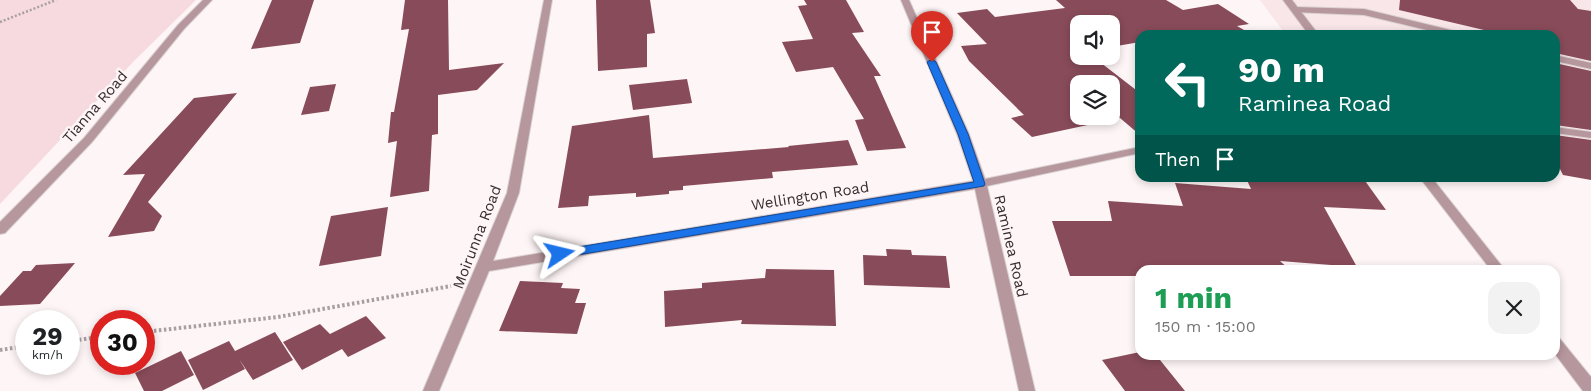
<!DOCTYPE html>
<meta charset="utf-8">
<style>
:root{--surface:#fff;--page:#f2f2f2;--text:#202124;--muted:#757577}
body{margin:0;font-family:"Work Sans",sans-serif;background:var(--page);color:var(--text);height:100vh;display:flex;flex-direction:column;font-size:19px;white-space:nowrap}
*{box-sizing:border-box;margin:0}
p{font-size:16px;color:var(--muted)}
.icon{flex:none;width:28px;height:28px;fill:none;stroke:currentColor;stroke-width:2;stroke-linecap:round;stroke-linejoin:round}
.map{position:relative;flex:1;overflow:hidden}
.sheet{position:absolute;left:1135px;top:265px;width:425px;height:95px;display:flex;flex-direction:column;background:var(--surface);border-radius:15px;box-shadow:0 2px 8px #0003}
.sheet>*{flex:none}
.top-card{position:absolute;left:1135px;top:30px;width:425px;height:152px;border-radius:15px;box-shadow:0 2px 8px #0003;background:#00695c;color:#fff;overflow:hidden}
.tools{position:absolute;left:1070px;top:15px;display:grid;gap:10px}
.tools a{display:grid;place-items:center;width:50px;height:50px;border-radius:10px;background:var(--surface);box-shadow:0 2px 8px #0003;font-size:25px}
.speed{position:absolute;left:15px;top:310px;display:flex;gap:10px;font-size:25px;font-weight:700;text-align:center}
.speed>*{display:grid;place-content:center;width:65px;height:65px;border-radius:50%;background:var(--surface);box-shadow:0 2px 8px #0003;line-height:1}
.speed small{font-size:12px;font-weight:400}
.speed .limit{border:8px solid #d22;background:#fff;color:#111}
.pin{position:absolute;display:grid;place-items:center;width:42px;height:42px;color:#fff;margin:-51px -21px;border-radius:50% 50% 50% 0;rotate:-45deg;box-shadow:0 0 5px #0007}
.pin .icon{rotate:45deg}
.me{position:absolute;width:55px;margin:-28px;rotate:80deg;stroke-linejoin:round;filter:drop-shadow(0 0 4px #0008)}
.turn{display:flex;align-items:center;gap:18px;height:105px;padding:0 20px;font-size:22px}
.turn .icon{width:65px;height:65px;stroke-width:2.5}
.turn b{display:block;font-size:35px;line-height:42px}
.then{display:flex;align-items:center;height:48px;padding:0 20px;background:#0003;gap:10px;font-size:19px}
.round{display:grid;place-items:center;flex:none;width:52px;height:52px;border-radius:15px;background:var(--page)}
.headline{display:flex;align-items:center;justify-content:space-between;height:85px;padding:0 20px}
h1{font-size:30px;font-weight:700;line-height:38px;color:#1e9e55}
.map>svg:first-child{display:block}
.built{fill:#f9e6e9}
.green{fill:#f6dadf}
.building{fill:#884b59;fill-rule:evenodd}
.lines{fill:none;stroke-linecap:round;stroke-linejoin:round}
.lane-casing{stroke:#dad1d2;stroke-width:2}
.street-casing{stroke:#dad1d2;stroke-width:2}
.path-far1{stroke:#a89fa0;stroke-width:2.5;stroke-dasharray:2 2;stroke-linecap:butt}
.path{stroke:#a89fa0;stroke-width:4;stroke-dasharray:2.5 2.5;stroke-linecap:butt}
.lane{fill:#b6979d;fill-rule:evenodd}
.street{fill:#b6979d;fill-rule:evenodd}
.route{fill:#1a73e8;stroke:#114b97}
.labels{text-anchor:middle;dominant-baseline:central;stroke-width:5;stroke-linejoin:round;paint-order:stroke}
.street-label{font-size:15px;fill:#362d2f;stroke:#fef5f6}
</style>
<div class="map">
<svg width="1591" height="391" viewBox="0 0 1591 391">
<rect width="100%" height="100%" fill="#fef5f6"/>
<path class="built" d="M1260,0H1591V149L1555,144V35H1286Z"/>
<path class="green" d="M0,0H196L134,61L0,204Z"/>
<path class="building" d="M272,0H314L300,43L251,49Z
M405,0H448L449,70L504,63L477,90L438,95V134L432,135L429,191L390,197L397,141L388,143L391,112H394L409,29L401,30Z
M596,0H650L655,33L647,34V67L598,71Z
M804,0H846L864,32L852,33L881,76H874L906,148L867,151L855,120L864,119L833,67L796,72L782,42L813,39L798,6L807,5Z
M1056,0H1166L1183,10L1218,4L1249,24L1237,26L1253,35H1140V42L1111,47V24H1079V56H1092L1140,93V135L1120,118L1032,137L1011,118L1024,115L969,61L961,46L987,44L957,13L987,9L995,17L1065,8ZM1079,84H1111V116H1079Z
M1400,0H1570L1578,9L1591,11V61L1555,53V35H1507L1484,30L1399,10Z
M1555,63L1591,71V130L1555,125Z
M687,79L692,103L633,110L629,85Z
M336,84L329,111L301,115L310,87Z
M237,93L148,202L162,216L154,231L108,237L145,174L123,175L194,98Z
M649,115L653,158L789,147L788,146L848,140L858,165L772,172L773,178L683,186V190L669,191V194L636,197V193L589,196L588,206L558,208L572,126Z
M1555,135L1591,140V180L1563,175L1555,159Z
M1246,178H1363L1386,210L1324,207L1357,267L1280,261L1290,270H1140V276H1070L1052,221H1112L1108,201L1183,206L1175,183L1251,189Z
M388,207L381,256L319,266L331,216Z
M886,249L911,250L912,255L946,256L950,288L864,285L863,255L887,256Z
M75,263L40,304L0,306V296L23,271H31L36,265Z
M766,269L834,270L836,326L741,324L742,320L665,327L664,291L702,288V283L765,278Z
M520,281L563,283L561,288L580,289L575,303H586L577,334L499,331Z
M366,316L386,338L348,357L342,349L302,370L283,342L320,324L330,334Z
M275,332L293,360L253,380L239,359L245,369L203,390L188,360L229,341L235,351Z
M181,351L194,375L162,391H144L135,373Z
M1140,352V355H1156L1185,391H1125L1102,360Z"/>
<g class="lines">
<defs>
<path id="lane" d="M203,0H212L184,29L92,142L5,233L0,234V222L84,138L178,25Z
M1295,7L1364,9L1463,33L1465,35H1448L1364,15L1292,12V8Z
M1555,55L1591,63V69L1555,61Z"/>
<path id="street" d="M544,0H552L519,193L493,261L973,181L957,134L901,0H909L969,134L985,179L1140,147V153L987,186L1035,391H1019L975,189L489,271L439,391H423L507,193Z
M1283,0H1292L1319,35H1309Z
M1555,127L1591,132V138L1555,133Z
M1420,178H1432L1505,270H1491Z
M1555,337L1560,339L1591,377V391H1583L1555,354Z"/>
</defs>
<use href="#lane" class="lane-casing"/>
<use href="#street" class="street-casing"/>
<path class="path-far1" d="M0,22L56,0"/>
<path class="path" d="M144,332L278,317L451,286
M69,341L101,337
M0,350L26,346"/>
<use href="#lane" class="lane"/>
<use href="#street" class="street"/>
</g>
<path class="route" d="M932,59L936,62L968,134L985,184L984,186L560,258L554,254L560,250L974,182L958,134L927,62Z"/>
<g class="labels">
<g class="street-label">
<text transform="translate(95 107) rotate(-49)">Tianna Road</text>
<text transform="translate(810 196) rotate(-9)">Wellington Road</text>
<text transform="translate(477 237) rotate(-69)">Moirunna Road</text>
<text transform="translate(1011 246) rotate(77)">Raminea Road</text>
</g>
</g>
</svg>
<div class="tools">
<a><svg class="icon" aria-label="sound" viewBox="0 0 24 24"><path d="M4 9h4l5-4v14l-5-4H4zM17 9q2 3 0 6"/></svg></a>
<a><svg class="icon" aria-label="layers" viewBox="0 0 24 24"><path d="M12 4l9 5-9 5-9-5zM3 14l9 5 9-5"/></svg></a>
</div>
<div class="speed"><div>29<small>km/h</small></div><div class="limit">30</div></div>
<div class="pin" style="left:932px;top:62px;background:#d93025"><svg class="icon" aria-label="arrive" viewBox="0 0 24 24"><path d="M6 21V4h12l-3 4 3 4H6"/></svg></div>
<svg class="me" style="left:560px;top:254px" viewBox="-20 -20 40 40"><path d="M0-17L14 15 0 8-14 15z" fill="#1a73e8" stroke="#fff" stroke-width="4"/></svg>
<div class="top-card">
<div class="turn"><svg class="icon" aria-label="left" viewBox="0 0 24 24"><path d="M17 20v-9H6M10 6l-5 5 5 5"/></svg><div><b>90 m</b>Raminea Road</div></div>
<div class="then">Then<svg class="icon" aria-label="arrive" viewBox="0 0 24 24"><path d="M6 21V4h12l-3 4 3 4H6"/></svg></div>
</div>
<section class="sheet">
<div class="headline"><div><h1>1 min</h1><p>150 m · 15:00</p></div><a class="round"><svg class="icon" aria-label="close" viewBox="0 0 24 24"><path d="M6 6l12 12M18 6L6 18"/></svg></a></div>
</section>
</div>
